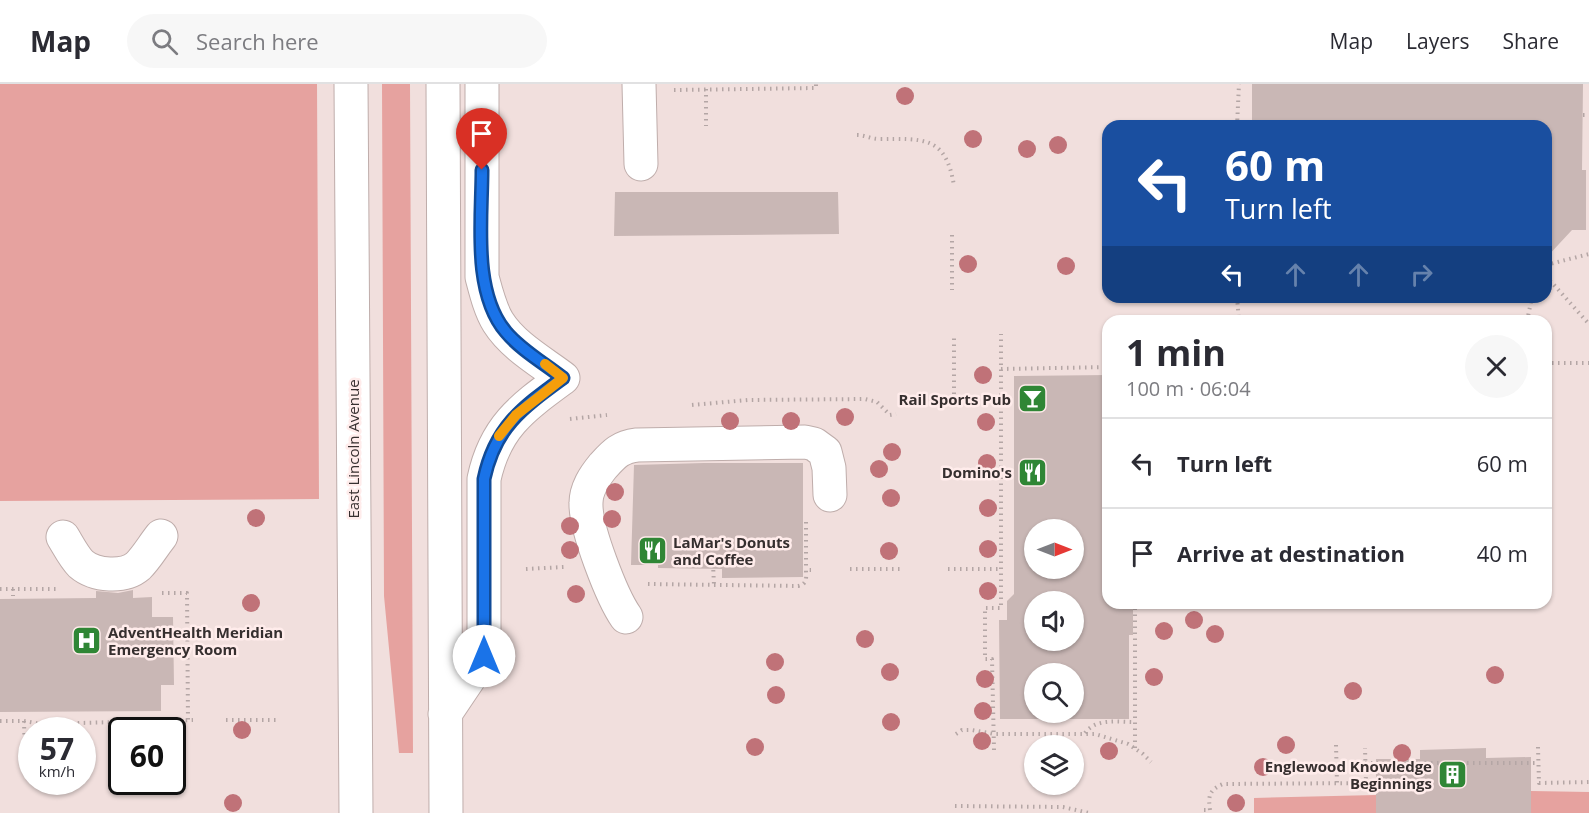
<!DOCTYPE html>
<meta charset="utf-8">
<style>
:root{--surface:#fff;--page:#f7f7f7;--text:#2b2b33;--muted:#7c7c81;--line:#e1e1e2}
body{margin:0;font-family:"Open Sans",sans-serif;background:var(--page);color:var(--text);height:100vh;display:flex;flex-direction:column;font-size:22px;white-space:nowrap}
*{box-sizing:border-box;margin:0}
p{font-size:20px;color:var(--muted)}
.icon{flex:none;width:33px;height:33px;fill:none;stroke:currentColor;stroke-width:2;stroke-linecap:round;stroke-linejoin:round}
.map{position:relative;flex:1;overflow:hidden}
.drawer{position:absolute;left:1102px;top:231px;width:450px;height:294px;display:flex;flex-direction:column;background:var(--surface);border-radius:18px;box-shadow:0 2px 4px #0004}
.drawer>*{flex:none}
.top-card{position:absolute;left:1102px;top:36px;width:450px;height:183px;border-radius:18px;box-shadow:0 2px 4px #0004;background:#1a4fa0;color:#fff;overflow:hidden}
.needle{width:39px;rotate:90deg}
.fabs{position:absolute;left:1024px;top:435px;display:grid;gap:12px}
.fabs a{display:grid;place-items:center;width:60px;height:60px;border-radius:50%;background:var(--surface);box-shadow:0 2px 4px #0004;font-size:30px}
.speed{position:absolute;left:18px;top:633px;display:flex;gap:12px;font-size:30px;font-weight:700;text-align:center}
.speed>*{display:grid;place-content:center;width:78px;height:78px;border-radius:50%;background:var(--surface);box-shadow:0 2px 4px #0004;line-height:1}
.speed small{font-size:15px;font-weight:400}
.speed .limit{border:3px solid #111;border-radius:9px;background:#fff;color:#111}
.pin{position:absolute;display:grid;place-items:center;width:51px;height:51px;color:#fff;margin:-62px -26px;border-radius:50% 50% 50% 0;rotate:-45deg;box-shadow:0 0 6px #0007}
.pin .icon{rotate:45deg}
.me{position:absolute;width:66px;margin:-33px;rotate:0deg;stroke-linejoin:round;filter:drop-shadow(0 0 4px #0008)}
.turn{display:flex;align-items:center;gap:21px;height:126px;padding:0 24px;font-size:27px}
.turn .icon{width:78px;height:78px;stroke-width:2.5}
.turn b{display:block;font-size:42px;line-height:51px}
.lanes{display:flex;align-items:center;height:57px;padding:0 24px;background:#0003;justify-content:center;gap:30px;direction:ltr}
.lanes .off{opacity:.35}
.round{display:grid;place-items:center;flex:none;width:63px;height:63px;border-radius:32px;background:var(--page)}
.headline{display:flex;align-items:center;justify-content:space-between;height:102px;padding:0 24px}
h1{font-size:36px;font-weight:700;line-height:45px}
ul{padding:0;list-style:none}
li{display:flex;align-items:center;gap:18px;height:90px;padding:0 24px;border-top:2px solid var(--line)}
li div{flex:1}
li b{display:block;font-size:22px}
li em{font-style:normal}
header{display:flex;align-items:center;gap:36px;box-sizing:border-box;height:84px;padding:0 30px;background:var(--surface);border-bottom:2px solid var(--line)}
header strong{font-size:28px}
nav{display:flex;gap:33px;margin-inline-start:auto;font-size:21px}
.search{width:420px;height:54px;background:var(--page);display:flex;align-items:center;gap:15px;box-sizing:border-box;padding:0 21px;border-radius:33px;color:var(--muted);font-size:22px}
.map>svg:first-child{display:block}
.green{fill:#e6a29f}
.building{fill:#c9b7b5;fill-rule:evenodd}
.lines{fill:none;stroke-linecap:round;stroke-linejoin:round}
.minor-casing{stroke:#bfadab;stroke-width:35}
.major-casing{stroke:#bfadab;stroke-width:35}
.path{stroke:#b4a6a5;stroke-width:4;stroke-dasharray:1.5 4.5;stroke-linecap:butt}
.minor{stroke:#fff;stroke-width:33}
.major{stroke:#fff;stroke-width:33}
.tree{fill:#c07278}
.route-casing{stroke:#114b97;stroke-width:15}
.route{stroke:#1a73e8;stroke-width:10}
.slow{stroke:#f59e0b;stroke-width:10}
.labels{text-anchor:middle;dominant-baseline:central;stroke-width:5;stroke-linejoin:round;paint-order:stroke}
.poi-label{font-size:15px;font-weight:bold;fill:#362f2f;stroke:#ffeceb;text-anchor:end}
.street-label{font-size:15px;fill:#362f2f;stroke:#ffeceb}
</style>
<header>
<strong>Map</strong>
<div class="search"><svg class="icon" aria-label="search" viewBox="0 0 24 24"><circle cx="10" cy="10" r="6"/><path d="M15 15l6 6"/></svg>Search here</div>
<nav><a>Map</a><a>Layers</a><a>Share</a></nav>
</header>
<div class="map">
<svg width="1589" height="729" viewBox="0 0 1589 729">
<rect width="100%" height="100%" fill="#f1dfdd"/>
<path class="green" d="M0,0H317L319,415L0,417Z
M382,0H410L413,669H399L384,512Z
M1531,707L1589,708V729H1531Z
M1376,711V729H1254V714Z"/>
<path class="building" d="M1252,0H1583L1582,86H1586V146H1572L1546,174V42H1252Z
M615,108H838L839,150L614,152Z
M1108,291V519H1133V551H1129V635H1000L999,536H1007V517L1014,510V292ZM1035,446H1074V484H1035ZM1035,518H1074V556H1035ZM1035,590H1074V628H1035Z
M704,379H803V493L722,494V485L658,484V481H631L634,381Z
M133,506V514L152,513V533H173L174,601H161V627L0,628V515L96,514V507L118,509Z
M1486,664V674L1531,673V729H1376V675H1420V666Z"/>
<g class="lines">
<defs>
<path id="minor" d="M639,0L641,80
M63,453C68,461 74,473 81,480C95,492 124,494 138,482C147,473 153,462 161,452
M626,533C612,513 585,444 586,419C586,405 594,393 603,382C614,370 620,363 637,361L805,358L814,360L825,368L829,384L830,411"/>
<path id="major" d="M351,0L356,729
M443,0L446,729
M445,630L484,572V395C495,343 522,324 563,294C542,278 513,262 498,238C490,225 486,208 482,193V0"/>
</defs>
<use href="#minor" class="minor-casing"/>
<use href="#major" class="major-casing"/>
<path class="path" d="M706,5V42
M674,6L816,4V0
M1583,31H1589
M1237,42L1239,0
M857,51C865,51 871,55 879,55C923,55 946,51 954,102
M952,151V206
M1546,181L1589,170
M1546,192L1589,240
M1237,213L1239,237
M1527,237L1532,213
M1546,279H1589
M1001,285L1108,283
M947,316L1001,315
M954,316V252
M692,321L748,316L865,315L877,318L890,331L896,330
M570,335L607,331
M806,438V486
M713,480L714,501
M526,485L564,483
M850,485H900
M948,485H1001
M648,500L798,502C808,500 806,493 806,486H811
M0,505H56
M13,505V512
M162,509H187L188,636
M226,636H279
M0,637H24L41,640L193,636
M24,637L25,674
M144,638V646
M1085,649C1096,634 1117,638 1135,638
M956,650L962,646H972L994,650H1095L1128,660L1143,670L1151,678
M1336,661L1337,699
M1538,663L1539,699L1589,698
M1135,664V519
M994,666L992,575H985V524H1001V250
M1365,679H1538
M955,722L1063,723L1089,729
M1204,726H1210C1208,712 1209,706 1223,700L1366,699L1365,664"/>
<use href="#minor" class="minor"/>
<use href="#major" class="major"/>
</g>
<g class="tree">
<circle cx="905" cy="12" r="9"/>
<circle cx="973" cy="55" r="9"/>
<circle cx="1058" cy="61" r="9"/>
<circle cx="1027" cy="65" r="9"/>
<circle cx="968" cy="180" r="9"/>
<circle cx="1066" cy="182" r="9"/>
<circle cx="983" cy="291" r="9"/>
<circle cx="845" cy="333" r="9"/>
<circle cx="730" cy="337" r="9"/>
<circle cx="791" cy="337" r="9"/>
<circle cx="986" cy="338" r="9"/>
<circle cx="892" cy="368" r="9"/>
<circle cx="987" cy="379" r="9"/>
<circle cx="879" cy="385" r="9"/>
<circle cx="615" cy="408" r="9"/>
<circle cx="891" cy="414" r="9"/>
<circle cx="988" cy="424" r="9"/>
<circle cx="256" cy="434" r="9"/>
<circle cx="612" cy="435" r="9"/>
<circle cx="570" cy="442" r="9"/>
<circle cx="988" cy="465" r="9"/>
<circle cx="570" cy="466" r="9"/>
<circle cx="889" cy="467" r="9"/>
<circle cx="988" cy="507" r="9"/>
<circle cx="576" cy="510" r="9"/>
<circle cx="251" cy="519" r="9"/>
<circle cx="1194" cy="536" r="9"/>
<circle cx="1164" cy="547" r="9"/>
<circle cx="1215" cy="550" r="9"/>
<circle cx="865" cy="555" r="9"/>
<circle cx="775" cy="578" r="9"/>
<circle cx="890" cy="588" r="9"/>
<circle cx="1495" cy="591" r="9"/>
<circle cx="1154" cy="593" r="9"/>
<circle cx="985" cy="595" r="9"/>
<circle cx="1353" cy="607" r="9"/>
<circle cx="776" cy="611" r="9"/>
<circle cx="983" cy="627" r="9"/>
<circle cx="891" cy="638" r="9"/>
<circle cx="242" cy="646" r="9"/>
<circle cx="982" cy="657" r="9"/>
<circle cx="1286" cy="661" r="9"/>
<circle cx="755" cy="663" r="9"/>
<circle cx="1109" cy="667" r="9"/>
<circle cx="1402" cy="669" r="9"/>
<circle cx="1263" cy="683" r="9"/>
<circle cx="233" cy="719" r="9"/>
<circle cx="1236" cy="719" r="9"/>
</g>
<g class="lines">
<defs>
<path id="route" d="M482,86C482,135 472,208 506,248C521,266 544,279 563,294C522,324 495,343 484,395V572"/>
</defs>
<use href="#route" class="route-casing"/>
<use href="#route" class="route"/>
<path class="slow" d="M499,352L516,331L563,294L545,280"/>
</g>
<defs>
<symbol id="bar-square" viewBox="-11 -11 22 22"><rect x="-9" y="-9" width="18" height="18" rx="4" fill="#2f8635" stroke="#ffeceb"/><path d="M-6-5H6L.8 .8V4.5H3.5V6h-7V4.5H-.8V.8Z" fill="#fff"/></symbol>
<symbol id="restaurant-square" viewBox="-11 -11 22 22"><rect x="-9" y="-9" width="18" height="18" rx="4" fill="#2f8635" stroke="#ffeceb"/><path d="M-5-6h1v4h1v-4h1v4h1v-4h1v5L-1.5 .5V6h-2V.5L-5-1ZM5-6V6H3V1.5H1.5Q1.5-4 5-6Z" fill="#fff"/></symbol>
<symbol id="hospital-square" viewBox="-11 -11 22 22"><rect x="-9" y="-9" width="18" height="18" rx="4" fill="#2f8635" stroke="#ffeceb"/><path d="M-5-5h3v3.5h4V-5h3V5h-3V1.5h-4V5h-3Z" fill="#fff"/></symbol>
<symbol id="building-square" viewBox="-11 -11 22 22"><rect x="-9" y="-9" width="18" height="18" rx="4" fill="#2f8635" stroke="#ffeceb"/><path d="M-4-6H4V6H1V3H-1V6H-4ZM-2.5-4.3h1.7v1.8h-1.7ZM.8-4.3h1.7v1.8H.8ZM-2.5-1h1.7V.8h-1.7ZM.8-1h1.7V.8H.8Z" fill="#fff"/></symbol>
</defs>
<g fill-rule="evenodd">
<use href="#bar-square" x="1016" y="298" width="33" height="33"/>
<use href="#restaurant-square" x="1016" y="372" width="33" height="33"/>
<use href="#restaurant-square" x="636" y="450" width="33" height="33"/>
<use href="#hospital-square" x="70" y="540" width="33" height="33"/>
<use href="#building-square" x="1436" y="674" width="33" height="33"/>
</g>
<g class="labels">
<g class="poi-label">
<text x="1011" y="315">Rail Sports Pub</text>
<text x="1012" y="388">Domino's</text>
<text x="673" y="458" text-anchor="start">LaMar's Donuts<tspan x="673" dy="17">and Coffee</tspan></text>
<text x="108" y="548" text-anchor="start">AdventHealth Meridian<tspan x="108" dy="17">Emergency Room</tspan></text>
<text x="1432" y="682">Englewood Knowledge<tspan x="1432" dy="17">Beginnings</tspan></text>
</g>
<g class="street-label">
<text transform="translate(353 365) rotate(-90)">East Lincoln Avenue</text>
</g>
</g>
</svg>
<div class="fabs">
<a><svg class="needle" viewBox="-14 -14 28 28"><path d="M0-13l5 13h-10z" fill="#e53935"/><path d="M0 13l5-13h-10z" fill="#7c7c81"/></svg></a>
<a><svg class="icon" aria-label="sound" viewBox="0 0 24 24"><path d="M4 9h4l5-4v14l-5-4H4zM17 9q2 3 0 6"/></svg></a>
<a><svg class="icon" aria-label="search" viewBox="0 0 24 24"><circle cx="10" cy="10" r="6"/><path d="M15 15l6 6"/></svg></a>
<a><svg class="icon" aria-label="layers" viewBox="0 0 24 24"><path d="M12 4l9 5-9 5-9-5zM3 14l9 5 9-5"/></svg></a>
</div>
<div class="speed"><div>57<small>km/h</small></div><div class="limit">60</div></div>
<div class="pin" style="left:482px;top:86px;background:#d93025"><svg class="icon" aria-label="arrive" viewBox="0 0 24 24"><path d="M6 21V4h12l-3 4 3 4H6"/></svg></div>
<svg class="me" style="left:484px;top:572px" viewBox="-20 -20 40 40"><circle r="19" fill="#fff"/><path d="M0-13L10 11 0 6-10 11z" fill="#1a73e8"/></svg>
<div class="top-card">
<div class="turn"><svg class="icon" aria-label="left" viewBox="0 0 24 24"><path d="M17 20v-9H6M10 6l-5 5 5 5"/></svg><div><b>60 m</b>Turn left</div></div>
<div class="lanes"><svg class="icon" aria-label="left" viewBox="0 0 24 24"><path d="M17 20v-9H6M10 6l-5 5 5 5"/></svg><svg class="icon off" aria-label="ahead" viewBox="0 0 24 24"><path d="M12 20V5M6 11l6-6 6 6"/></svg><svg class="icon off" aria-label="ahead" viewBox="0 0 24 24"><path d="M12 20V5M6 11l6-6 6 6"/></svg><svg class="icon off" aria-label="right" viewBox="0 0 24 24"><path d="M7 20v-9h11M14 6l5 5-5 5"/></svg></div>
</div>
<section class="drawer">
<div class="headline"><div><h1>1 min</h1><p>100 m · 06:04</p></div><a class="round"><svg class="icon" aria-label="close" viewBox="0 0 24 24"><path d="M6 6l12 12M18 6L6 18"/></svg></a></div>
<ul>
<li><svg class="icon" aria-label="left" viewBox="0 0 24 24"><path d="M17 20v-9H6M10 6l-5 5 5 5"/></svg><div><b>Turn left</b></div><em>60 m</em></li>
<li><svg class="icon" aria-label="arrive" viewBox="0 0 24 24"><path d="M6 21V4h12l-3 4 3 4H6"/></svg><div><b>Arrive at destination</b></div><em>40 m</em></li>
</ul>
</section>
</div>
